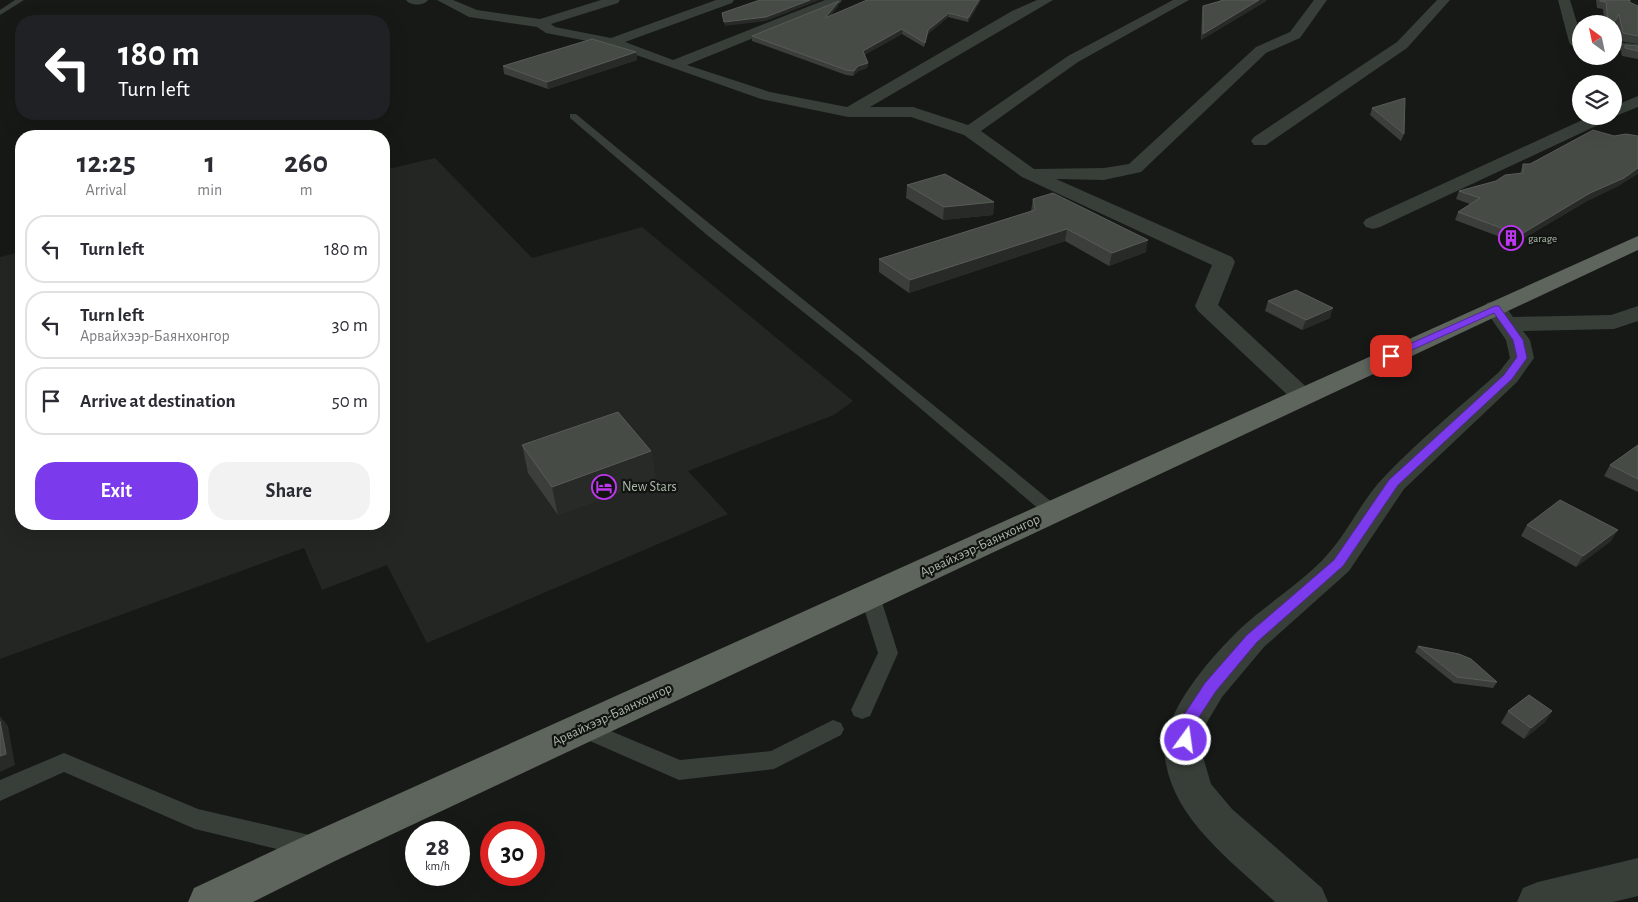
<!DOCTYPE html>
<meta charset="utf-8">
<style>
:root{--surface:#fff;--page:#f2f2f3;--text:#2b2b33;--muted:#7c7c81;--line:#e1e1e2;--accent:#7c3aed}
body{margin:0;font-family:"Alegreya Sans",sans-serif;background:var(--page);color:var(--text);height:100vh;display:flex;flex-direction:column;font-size:19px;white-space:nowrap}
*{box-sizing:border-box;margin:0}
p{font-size:16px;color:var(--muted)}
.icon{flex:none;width:28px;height:28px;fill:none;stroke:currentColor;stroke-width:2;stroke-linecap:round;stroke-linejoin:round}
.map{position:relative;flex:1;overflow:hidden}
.sheet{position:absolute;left:15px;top:130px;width:375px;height:400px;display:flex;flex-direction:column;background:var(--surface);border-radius:20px;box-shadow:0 5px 20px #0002}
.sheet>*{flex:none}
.hud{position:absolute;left:15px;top:15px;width:375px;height:105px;border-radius:20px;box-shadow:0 5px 20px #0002;background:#202124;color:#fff;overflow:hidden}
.needle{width:32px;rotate:327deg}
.tools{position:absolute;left:1572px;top:15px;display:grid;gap:10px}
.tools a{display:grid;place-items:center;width:50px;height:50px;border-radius:50%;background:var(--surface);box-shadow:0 5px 20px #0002;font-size:25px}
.speed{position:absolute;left:405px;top:821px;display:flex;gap:10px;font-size:25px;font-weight:700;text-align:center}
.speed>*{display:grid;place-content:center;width:65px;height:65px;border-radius:50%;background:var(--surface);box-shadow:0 5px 20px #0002;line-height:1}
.speed small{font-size:12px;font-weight:400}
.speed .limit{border:8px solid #d22;background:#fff;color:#111}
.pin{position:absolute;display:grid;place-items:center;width:42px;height:42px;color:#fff;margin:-21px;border-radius:10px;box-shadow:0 2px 8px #0006}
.me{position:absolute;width:55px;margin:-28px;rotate:14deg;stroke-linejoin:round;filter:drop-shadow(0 0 4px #0008)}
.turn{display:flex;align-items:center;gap:18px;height:105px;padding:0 20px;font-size:22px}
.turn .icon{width:65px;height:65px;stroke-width:2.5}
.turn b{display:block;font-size:35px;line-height:42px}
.eta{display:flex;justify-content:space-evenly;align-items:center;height:85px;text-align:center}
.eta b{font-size:30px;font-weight:700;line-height:35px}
.cta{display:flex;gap:10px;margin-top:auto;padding:10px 20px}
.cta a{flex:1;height:58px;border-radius:20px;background:var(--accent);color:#fff;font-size:20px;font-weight:700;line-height:58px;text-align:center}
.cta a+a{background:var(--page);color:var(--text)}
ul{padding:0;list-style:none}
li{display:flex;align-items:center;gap:15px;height:68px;margin:0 10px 8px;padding:0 10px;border:2px solid var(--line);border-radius:20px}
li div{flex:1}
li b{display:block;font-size:19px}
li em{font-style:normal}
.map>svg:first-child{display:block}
.built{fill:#232623}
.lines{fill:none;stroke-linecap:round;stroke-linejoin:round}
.service{fill:#383e38;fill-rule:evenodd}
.minor{fill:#383e38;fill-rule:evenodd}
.trunk{fill:#5e655c;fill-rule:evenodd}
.wall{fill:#3b3e3a}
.shaded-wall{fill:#272a27}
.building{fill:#474b46;stroke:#575c56}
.route{fill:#7c3aed;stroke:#51269a}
.labels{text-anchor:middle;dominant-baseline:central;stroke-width:4.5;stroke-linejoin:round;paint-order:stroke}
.far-poi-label{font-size:11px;fill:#acb8a9;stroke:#121412;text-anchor:start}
.poi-label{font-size:14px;fill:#acb8a9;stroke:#121412;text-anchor:start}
.street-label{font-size:14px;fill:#acb8a9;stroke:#121412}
</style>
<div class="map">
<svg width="1638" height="902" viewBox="0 0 1638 902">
<rect width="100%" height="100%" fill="#171917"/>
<path class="built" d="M435,158L532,258L642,227L853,401L834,415L688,471L728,514L427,643L387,565L322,590L304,548L0,659V257L21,252V524H384V170Z"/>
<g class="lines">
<path class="service" d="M15,0H24L0,15V10Z
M570,114H576C736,247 899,375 1059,508L1062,512L1059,516H1047L861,358L707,235L570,118Z
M870,589L877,591L880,596L898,653L870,716L862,719L854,716L851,710L878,653L860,596L863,591Z
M582,719L680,760L771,751L833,720L841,723L844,729L841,735L774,769L679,780L574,734L571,728L574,722Z
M64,753L198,809L314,836L322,839L326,847L322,855L314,858L195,829L64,772L0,801V780Z"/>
<path class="minor" d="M406,0H428C424,6 410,6 406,0Z
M437,0H453L477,10L540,19L601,0H620L618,3L551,24L555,27L611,38L716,0H734L732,3L625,42L673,60L825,0H842L840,3L687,65L770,92L847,107L1012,11L1037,0H1053L870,107H913L968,125L1068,56L1173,0H1189L1078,62L981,131L1034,169L1104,168L1129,164L1256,47L1290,32L1314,0H1327L1300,38L1266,53L1141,172L1104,180L1056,179L1232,257L1235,262L1218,305L1316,396L1312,401L1303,404L1294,401L1198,311L1195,306L1212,265L1022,177L964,135L911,117H848L761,99L608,45L546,33L537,27L469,17Z
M1437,0H1450L1407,48L1266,145H1254L1251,141L1254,137L1397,42Z
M1558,0H1570L1581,36V47L1571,45L1569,42Z
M1614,42L1638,44V52L1614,50Z
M1638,96V107L1613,117L1611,119L1380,227L1373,229L1366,227L1363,223L1366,219L1591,116H1614V106Z
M1495,301L1503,303L1513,317L1611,315L1638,306V321L1614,329L1523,331L1530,340L1534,358L1517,382L1404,489L1349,571L1264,647L1222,697L1206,724L1203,757L1211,784L1232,809L1322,888L1328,902H1275C1233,862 1173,820 1165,758C1160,714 1211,657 1241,628C1268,603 1303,582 1327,555C1349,531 1362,499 1385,476C1420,439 1461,406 1499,372L1510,358L1506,340L1484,308L1487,303Z
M1638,858V896L1613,902H1517L1523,888L1538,882Z"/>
<path class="trunk" d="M1638,236V250L335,861L253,902H188L194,888L307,835Z"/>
</g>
<path class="wall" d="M867,0H981L968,22L948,17L928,34L924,47L902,34L864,55L868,63L867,68L858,71L853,76L846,75L752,41V36L838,6L830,16Z
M1220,0H1266V1L1201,40L1202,13L1203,6L1221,1Z
M1596,0H1631L1630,2L1638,6V44L1619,41L1616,21L1614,24H1604L1603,9L1597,8Z
M1625,45L1638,46V59L1622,56L1621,52Z
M636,52L637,60L548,89L504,74L503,66Z
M1372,108L1404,134L1401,141L1370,115Z
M1614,136L1620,185L1587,201L1516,243L1455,220L1458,212L1470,204L1456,199L1459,191L1496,181L1520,174L1523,164H1530Z
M907,185L994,202L993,215L943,220L906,198Z
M1033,199L1146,252L1109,266L1065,241L909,293L879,272V259L1031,211Z
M1268,301L1330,318L1302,330L1265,311Z
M522,445L651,451L655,479L558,515L528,473Z
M1638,445V492L1604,476L1610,465Z
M1527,525L1611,541L1576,567L1521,536Z
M1418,646L1497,682L1493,688L1454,683L1415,652Z
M1508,711H1552L1545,722L1524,739L1501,723Z"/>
<path class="shaded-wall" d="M810,0H820L766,21L725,26L724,22Z
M979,0H981L968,22V18Z
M1259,0H1266V1L1201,40L1203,34Z
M839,1L838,6L825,23V18Z
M949,13L948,17L928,34L924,47L925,43L928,30Z
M902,29V34L862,56L863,51Z
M636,52L637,60L548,89L547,82Z
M868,63L867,68L858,71L853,76L854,71L858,66Z
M1638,168V174L1620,185L1587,201L1516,243L1520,235L1590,193Z
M994,202L993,215L943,220L944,207Z
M1067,229L1065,241L909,293L910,280Z
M1148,240L1146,252L1109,266L1112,253Z
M1333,308L1330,318L1302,330L1306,320Z
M651,451L655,479L558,515L552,487Z
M1618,530L1611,541L1576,567L1583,556Z
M1552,711L1545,722L1524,739L1531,728Z
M0,716L8,726L15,765L0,772Z"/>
<path class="building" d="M760,0H810L766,17L724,22L722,13Z
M867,0H979L968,18L949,13L928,30L925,43L902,29L863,51L868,63L858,66L854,71L846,70L752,36L839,1L825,18Z
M1224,0H1259L1203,34V6Z
M1600,0H1630L1629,2L1638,6V36L1623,33L1619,14L1613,24H1608L1606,2L1600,1Z
M592,39L636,52L547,82L503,66Z
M1625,45L1638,46V51L1625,48Z
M1405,98L1404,134L1372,108Z
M1593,130L1614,136L1626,134L1638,136V168L1624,178L1590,193L1520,235L1458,212L1480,198L1459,191L1496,181L1505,175L1523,173V164H1530Z
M945,174L994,202L944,207L907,185Z
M1053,193L1148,240L1112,253L1067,229L910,280L879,259L1035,210L1033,199Z
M1296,290L1333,308L1306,320L1268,301Z
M618,412L651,451L552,487L522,445Z
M1638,445V479L1610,465Z
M1560,500L1618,530L1583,556L1527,525Z
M1418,646L1459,654L1471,659L1497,682L1457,677Z
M1529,695L1552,711L1531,728L1508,711Z
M0,721L6,754L0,756Z"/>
<path class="route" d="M1495,306H1499L1523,340L1527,358L1512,379L1398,485L1343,566L1257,642L1216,691L1195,723L1191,744L1186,746L1180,744L1178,740L1182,718L1205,683L1247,635L1334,560L1389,480L1504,375L1517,357L1513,340L1494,313L1394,358H1387V354Z"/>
<defs>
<symbol id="building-ring" viewBox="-11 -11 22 22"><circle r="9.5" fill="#121412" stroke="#c037f1" stroke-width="1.5"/><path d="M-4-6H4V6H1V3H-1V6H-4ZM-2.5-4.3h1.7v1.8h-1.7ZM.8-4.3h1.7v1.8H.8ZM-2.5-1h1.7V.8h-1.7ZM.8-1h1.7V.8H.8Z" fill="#c037f1"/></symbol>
<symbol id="hotel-ring" viewBox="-11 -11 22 22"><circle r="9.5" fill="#121412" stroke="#c037f1" stroke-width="1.5"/><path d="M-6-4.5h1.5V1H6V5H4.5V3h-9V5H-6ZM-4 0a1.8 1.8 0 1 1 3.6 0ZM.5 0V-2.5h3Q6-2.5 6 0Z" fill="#c037f1"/></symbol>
</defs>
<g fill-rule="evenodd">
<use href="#building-ring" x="1497" y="224" width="28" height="28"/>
<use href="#hotel-ring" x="590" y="473" width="28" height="28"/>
</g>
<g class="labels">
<g class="far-poi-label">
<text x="1528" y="238">garage</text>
</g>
<g class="poi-label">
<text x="622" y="487">New Stars</text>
</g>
<g class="street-label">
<text transform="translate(980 546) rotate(-25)">Арвайхээр-Баянхонгор</text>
<text transform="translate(612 715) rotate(-25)">Арвайхээр-Баянхонгор</text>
</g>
</g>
</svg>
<div class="tools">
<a><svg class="needle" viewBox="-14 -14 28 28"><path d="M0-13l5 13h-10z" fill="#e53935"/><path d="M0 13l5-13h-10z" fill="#7c7c81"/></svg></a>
<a><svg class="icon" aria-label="layers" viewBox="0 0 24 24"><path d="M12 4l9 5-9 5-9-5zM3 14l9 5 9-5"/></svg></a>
</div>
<div class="speed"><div>28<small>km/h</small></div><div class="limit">30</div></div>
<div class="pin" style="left:1391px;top:356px;background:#d93025"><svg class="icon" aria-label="arrive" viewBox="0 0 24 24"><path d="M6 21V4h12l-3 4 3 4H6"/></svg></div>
<svg class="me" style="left:1186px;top:740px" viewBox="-20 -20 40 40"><circle r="17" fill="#7c3aed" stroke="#fff" stroke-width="3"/><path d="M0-11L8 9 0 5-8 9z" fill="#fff"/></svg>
<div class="hud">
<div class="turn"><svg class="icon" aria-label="left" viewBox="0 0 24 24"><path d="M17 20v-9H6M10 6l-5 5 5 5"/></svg><div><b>180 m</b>Turn left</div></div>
</div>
<section class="sheet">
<div class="eta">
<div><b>12:25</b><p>Arrival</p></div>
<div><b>1</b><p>min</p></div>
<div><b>260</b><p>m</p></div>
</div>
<ul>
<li><svg class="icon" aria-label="left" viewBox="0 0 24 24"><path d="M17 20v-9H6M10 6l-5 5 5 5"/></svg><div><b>Turn left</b></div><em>180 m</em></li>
<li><svg class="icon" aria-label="left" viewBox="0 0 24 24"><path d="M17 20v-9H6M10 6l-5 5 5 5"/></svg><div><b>Turn left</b><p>Арвайхээр-Баянхонгор</p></div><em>30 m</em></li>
<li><svg class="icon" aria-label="arrive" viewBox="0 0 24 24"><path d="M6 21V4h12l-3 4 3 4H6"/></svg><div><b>Arrive at destination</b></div><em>50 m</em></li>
</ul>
<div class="cta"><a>Exit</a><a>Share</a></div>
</section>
</div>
